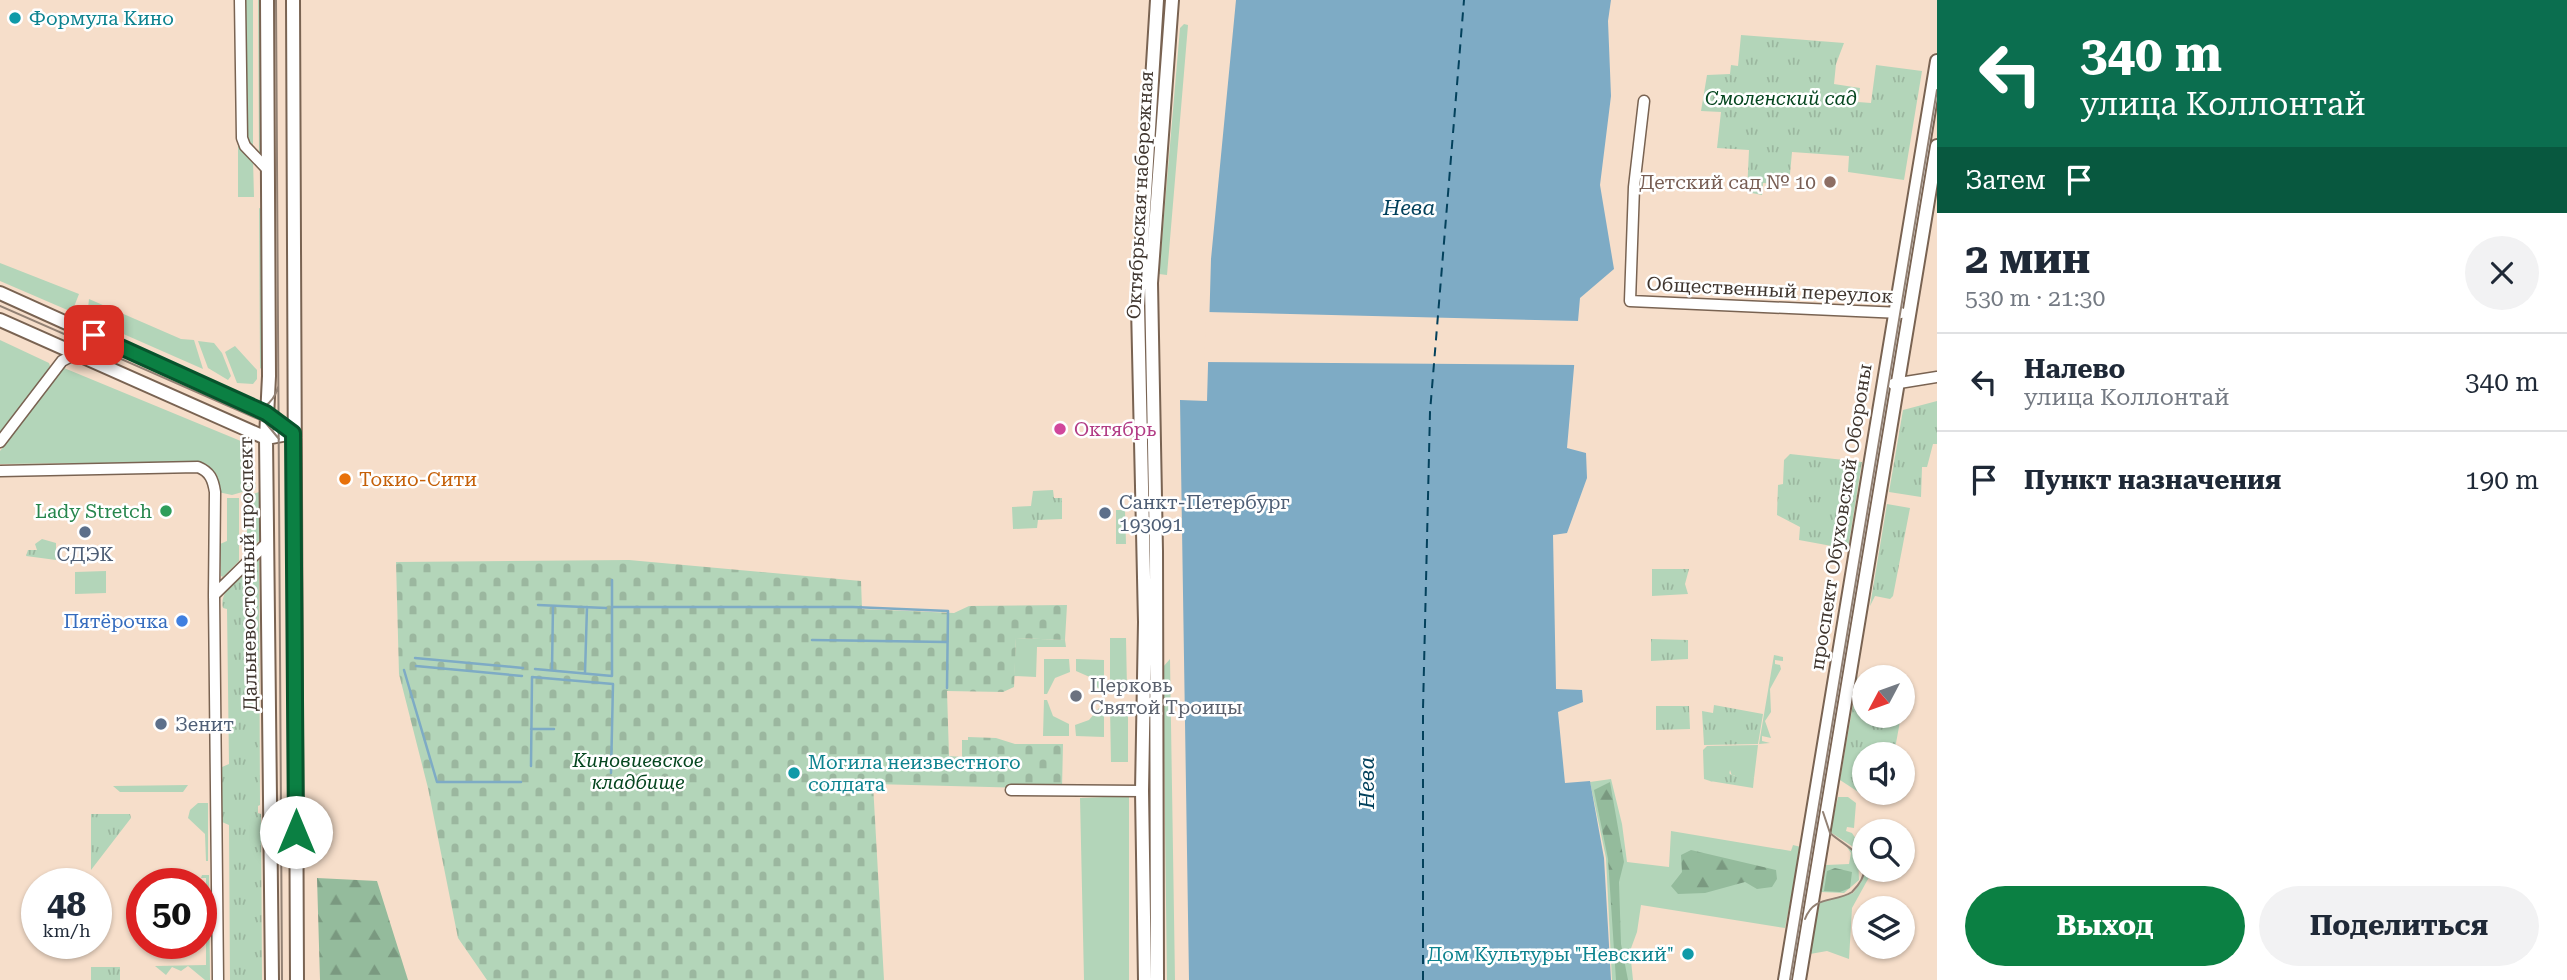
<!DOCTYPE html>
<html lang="ru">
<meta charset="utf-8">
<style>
:root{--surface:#fff;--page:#f2f2f3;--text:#1f2937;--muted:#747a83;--line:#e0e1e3;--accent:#0b8043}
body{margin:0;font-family:"Roboto Serif",serif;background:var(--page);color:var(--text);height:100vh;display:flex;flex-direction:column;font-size:26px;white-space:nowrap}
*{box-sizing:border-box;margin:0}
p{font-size:23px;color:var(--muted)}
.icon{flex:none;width:38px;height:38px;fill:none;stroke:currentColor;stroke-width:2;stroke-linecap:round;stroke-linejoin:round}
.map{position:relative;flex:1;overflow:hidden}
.panel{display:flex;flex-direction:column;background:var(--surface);width:630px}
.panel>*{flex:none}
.top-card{background:#0b6e4f;color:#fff;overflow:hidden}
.needle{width:46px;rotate:229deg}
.buttons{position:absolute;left:1852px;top:665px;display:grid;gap:14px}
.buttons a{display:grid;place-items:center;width:63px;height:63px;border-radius:50%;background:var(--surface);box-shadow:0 2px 5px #0004;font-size:35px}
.speed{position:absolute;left:21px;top:868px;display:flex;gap:14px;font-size:35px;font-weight:700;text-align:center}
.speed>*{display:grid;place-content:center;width:91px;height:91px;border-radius:50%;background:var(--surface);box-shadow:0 2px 5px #0004;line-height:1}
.speed small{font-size:18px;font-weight:400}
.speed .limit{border:10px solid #d22;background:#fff;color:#111}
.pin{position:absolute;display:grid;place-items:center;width:60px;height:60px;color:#fff;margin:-30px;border-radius:14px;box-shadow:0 4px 10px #0006}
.me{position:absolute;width:77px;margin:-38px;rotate:0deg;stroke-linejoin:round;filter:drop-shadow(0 0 5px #0008)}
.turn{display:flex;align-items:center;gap:24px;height:147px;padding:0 28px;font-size:32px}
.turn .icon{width:91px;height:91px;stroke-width:2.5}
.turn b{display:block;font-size:49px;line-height:60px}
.then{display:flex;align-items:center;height:66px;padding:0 28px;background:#0003;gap:14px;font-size:26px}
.round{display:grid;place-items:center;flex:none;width:74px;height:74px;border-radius:37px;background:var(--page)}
.headline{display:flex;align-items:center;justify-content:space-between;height:119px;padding:0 28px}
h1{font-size:42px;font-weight:700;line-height:52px}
.action{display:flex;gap:14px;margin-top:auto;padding:14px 28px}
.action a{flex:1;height:80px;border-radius:42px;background:var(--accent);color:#fff;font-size:28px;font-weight:700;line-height:80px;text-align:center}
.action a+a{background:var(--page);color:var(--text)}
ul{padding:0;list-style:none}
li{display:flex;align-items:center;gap:21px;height:98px;padding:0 28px;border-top:2px solid var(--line)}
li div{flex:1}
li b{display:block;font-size:26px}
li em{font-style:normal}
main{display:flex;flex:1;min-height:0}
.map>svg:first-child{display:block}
.grass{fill:#b3d5b9}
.forest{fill:url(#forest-firs)}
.cemetery{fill:url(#cemetery-stones)}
.park{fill:url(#park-tufts)}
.water{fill:#7eabc5}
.pier{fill:#f6deca}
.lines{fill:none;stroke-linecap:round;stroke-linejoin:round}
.stream{stroke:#7eabc5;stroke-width:2.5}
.ferry{stroke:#03415c;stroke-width:2;stroke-dasharray:9 7;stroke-linecap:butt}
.minor-casing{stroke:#796352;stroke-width:13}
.major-casing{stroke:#796352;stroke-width:16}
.minor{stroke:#fff;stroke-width:10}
.major{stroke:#fff;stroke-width:12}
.tram{stroke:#928174;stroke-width:2}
.route-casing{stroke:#07532c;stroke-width:18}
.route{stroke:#0b8043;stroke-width:12}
.culture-dot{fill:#0f9aa8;stroke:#fff;stroke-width:2.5}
.education-dot{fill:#8d6e63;stroke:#fff;stroke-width:2.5}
.hotel-dot{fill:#d1479c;stroke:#fff;stroke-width:2.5}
.food-dot{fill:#e8710a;stroke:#fff;stroke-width:2.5}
.leisure-dot{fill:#2e9e5b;stroke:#fff;stroke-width:2.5}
.service-dot{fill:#5c6f8a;stroke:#fff;stroke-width:2.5}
.shop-dot{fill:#3f7fe0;stroke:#fff;stroke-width:2.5}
.worship-dot{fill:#6b7280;stroke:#fff;stroke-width:2.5}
.labels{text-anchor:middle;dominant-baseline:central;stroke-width:5;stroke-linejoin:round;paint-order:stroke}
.culture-label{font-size:19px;fill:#0d838f;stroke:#fff;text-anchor:start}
.park-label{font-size:19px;font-style:italic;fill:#05461f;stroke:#fff}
.education-label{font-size:19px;fill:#785e54;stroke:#fff;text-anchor:end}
.street-label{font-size:19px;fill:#3f352e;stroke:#fff}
.hotel-label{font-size:19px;fill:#b23c85;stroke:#fff;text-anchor:start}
.food-label{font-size:19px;fill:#c56008;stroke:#fff;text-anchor:start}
.service-label{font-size:19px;fill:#4e5e75;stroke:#fff;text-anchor:start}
.leisure-label{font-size:19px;fill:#27864d;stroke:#fff;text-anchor:end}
.shop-label{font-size:19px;fill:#366cbe;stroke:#fff;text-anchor:end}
.worship-label{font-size:19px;fill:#5b616d;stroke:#fff;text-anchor:start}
.water-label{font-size:21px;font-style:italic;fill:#03415c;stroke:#fff}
</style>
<main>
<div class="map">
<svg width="1937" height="980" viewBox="0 0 1937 980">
<defs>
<pattern id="forest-firs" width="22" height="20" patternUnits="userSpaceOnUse" patternTransform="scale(1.75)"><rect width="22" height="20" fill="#94bb9c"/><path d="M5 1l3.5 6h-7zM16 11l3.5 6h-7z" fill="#7a9980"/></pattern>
<pattern id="cemetery-stones" width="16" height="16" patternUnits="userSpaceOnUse" patternTransform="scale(1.75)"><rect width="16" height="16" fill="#b3d5b9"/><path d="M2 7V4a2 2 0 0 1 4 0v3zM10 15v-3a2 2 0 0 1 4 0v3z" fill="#9bb79f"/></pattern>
<pattern id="park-tufts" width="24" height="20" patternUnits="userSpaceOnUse" patternTransform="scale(1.75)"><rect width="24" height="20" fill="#b3d5b9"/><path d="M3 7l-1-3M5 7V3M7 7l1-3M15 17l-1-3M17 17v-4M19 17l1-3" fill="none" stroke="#9bb79f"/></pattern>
</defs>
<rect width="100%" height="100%" fill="#f6deca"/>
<path class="grass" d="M244,0H253V152L245,142Z
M258,0H263V159L259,158Z
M1184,24L1188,25L1167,275L1159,274L1180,28Z
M238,74L240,144L253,160L254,197H238Z
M259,208L262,209L264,371L260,368Z
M0,263L79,294L72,312L0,281Z
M89,299L181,339L194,340L203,369L87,318Z
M0,340L49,363L51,369L0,433Z
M198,341L214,343L222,353L231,376L228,380L208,368Z
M235,346L257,370V379L253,384L237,383L225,352Z
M64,368L248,444L256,488L232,495L218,492L217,475L207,466L191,462L0,464V451Z
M259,492V541L247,554V496Z
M227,498H239V561L223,577L221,576L220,544L227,541Z
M1116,510H1125L1126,544H1116Z
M106,571V593L75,594V572Z
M1016,638L1065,640L1066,647H1037L1036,677L1014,676Z
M1110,638H1126L1127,690H1110Z
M1774,655L1783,657V661L1775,660V664L1780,665L1781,669L1770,689L1771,712L1765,721L1771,738L1762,736V741L1770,743L1759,744Z
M1044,659H1069L1070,672L1055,678L1047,694H1044Z
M1076,659L1104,660V690H1099L1092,678L1076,671Z
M1170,659L1175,980H1167L1163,667Z
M1044,700H1047L1053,716L1069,724V736H1043Z
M1099,708H1104V737L1076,736L1075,725L1089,720Z
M1110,708H1128V762H1111Z
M1758,745L1754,778L1748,773L1732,776L1730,770L1729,775L1710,780L1713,782L1704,779L1703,750L1707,746Z
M1611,779L1622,824L1627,862L1669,867L1671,831L1791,851L1793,845L1801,847L1785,928L1641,905L1637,932L1630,951L1633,980H1612L1606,858L1590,782Z
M188,785L183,792H120L113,786Z
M1129,796V980H1084L1080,798Z
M1838,797H1848L1856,803L1854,828L1847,827L1846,831L1852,833L1864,851V866L1858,850L1830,832Z
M198,803H208V861H206L205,834L188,818L190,810Z
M1845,844L1858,856L1859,880L1844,893L1821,892L1826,865L1849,864L1851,853Z
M1864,869L1873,870L1852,908L1849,959L1827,951L1810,954L1819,902L1853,893L1862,880Z
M202,875H209L210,980H205L188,966L181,971L172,967L166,975L155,966L206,965V878H201Z"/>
<path class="forest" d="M1610,782L1624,862L1619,882L1621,944L1628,980H1616L1608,859L1594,790Z
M1691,850L1776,870L1777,879L1772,887L1757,889L1745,882L1705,893L1678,894L1671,886L1682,872L1681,855Z
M1835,868L1852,872L1850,888L1840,892L1824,891L1827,871Z
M317,878L377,881L408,980H320Z"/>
<path class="cemetery" d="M629,560L861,581L862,609L954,613L969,606L1067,605L1065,640L1016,638L1014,687L1003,692L947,691L949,756L962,757V740H968V737L996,738L1015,744H1063L1062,789L873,784L884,980H487L458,938L428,788L399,674L396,562Z"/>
<path class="park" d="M1741,35L1844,43L1836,64L1834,84L1860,88L1858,102L1871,103L1876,65L1922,71L1904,180L1848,172L1849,156L1792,152L1789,185L1763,183L1762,195L1747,192L1749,150L1717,148L1721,112L1701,111L1707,75L1730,74L1731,65L1738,66Z
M1937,401V444H1933L1927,467H1922L1921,497L1889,492L1903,410Z
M1790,454L1862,462L1848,549L1799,540L1800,527L1777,515L1778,485L1783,484L1784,460Z
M1053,490L1054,498H1062V519L1038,520L1037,528L1013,529L1012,507L1031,506L1033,491Z
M1887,504L1910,508L1893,596L1890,599L1875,596L1870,606Z
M42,539L56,543V560L26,556L28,550H37L35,544Z
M259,558L260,805L258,806V813L261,814L262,980H230L229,825L222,822V767L229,764L227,609L223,608C218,589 246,570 259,558Z
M1652,569H1689L1685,584L1688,594L1652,596Z
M1651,639L1688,640V659L1651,661Z
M1858,675V692L1864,693V716H1901L1894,754H1864V793H1888L1875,803L1840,780Z
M1714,705L1763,714L1758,744L1704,745L1702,711L1713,713Z
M1656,706H1689L1690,729L1656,730Z
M1725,771L1734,776L1739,771H1749L1754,778L1753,788L1710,781V772Z
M91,814H130L131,818L91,870Z
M91,967H120V980H91Z"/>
<path class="water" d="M1236,0H1611L1608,21L1611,96L1600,185L1614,269L1580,298L1567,448L1586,453L1587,478L1567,533L1553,535L1556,689L1582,690L1583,702L1558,712L1565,783L1590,781L1604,858L1611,980H1189L1180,400L1207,401L1211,259Z"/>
<path class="pier" d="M1206,312L1581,321L1577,365L1204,362Z"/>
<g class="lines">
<path class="stream" d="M538,605L606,608
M612,607H853L948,611L947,688
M812,640L946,642
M415,658L523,668
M416,666L522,676
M535,669L612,676V580
M552,669L553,606
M404,670L437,782H521
M585,673L587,607
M531,729H554
M531,766L532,677L613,684L611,773"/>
<path class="ferry" d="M1423,980V709L1430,412L1464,0"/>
<defs>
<path id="minor" d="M240,0L242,138L245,146L268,170
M1644,101L1634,187L1630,301L1901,313
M1893,384L1937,377
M0,442L62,361L75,354
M0,471L198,467C210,472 213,479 215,492L214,595
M1011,790L1142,791
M218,980L214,595L267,543"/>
<path id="major" d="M267,0L269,376L266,438L272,980
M293,0L297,980
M0,293L266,413L293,433
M0,320L266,438L293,433
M1145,980L1142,791L1145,622L1138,306L1157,0
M1157,980L1156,551L1151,283L1172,0
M1785,980L1937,61
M1799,980L1937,146"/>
</defs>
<use href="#minor" class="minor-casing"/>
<use href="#major" class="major-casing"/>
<use href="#minor" class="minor"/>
<use href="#major" class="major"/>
<path class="tram" d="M276,0L282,980
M0,306L265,422L279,439
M241,411C259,413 273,405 278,387
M1805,919C1814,895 1834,903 1852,892C1883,861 1848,849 1830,833L1823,812
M1790,980L1937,90"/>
</g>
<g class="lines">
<defs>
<path id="route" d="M94,335L266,413L293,433L296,832"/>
</defs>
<use href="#route" class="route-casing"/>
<use href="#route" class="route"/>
</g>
<g class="culture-dot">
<circle cx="15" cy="18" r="7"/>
<circle cx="794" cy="773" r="7"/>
<circle cx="1688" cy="954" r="7"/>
</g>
<circle class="education-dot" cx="1830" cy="182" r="7"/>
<circle class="hotel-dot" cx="1060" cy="429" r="7"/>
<circle class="food-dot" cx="345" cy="479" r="7"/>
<circle class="leisure-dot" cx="166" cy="511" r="7"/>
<g class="service-dot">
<circle cx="1105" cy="513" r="7"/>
<circle cx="85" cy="532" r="7"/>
<circle cx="161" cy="724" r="7"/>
</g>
<circle class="shop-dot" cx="182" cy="621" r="7"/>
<circle class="worship-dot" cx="1076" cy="696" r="7"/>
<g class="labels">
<g class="culture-label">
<text x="29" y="18">Формула Кино</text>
<text x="808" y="762">Могила неизвестного<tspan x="808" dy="22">солдата</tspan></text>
<text x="1674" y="954" text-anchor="end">Дом Культуры "Невский"</text>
</g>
<g class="park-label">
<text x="1781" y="98">Смоленский сад</text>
<text x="638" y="760">Киновиевское<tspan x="638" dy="22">кладбище</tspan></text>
</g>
<g class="education-label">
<text x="1816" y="182">Детский сад № 10</text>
</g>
<g class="street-label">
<text transform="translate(1140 195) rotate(-87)">Октябрьская набережная</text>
<text transform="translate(1770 290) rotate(3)">Общественный переулок</text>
<text transform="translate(1841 517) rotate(-81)">проспект Обуховской Обороны</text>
<text transform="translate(248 574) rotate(-91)">Дальневосточный проспект</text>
</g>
<g class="hotel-label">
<text x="1074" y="429">Октябрь</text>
</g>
<g class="food-label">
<text x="359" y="479">Токио-Сити</text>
</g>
<g class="service-label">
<text x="1119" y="502">Санкт-Петербург<tspan x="1119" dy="22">193091</tspan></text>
<text x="85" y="554" text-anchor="middle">СДЭК</text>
<text x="175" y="724">Зенит</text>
</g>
<g class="leisure-label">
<text x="152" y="511">Lady Stretch</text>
</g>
<g class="shop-label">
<text x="168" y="621">Пятёрочка</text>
</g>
<g class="worship-label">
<text x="1090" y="685">Церковь<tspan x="1090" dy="22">Святой Троицы</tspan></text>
</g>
<g class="water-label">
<text x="1409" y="208">Нева</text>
<text transform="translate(1367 783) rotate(-90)">Нева</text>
</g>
</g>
</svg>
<div class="buttons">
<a><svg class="needle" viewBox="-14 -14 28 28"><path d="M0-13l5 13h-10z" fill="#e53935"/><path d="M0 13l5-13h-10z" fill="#747a83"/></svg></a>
<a><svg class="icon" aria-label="sound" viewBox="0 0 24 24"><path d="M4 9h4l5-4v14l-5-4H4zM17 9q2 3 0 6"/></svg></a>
<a><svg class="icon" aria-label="search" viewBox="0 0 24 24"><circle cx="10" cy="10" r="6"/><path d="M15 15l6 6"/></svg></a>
<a><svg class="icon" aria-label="layers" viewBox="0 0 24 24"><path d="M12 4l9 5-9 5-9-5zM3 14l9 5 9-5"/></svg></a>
</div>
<div class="speed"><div>48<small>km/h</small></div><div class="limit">50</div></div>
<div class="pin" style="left:94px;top:335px;background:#d93025"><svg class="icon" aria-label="arrive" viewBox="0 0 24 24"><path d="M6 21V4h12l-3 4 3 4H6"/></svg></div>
<svg class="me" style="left:296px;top:832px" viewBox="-20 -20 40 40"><circle r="19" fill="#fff"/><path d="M0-13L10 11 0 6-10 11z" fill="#0b8043"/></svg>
</div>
<section class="panel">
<div class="top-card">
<div class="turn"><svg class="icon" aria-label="left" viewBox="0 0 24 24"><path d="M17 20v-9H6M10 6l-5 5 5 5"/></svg><div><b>340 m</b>улица Коллонтай</div></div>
<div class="then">Затем<svg class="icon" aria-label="arrive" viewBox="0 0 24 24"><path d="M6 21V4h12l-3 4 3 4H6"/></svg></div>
</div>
<div class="headline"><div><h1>2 мин</h1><p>530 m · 21:30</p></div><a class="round"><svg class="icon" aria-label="close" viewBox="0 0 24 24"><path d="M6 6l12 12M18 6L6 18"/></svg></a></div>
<ul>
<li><svg class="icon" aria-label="left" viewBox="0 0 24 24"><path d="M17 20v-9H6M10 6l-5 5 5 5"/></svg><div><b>Налево</b><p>улица Коллонтай</p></div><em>340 m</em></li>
<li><svg class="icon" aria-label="arrive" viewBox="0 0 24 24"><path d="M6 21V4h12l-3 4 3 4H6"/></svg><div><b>Пункт назначения</b></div><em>190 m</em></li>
</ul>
<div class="action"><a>Выход</a><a>Поделиться</a></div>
</section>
</main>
